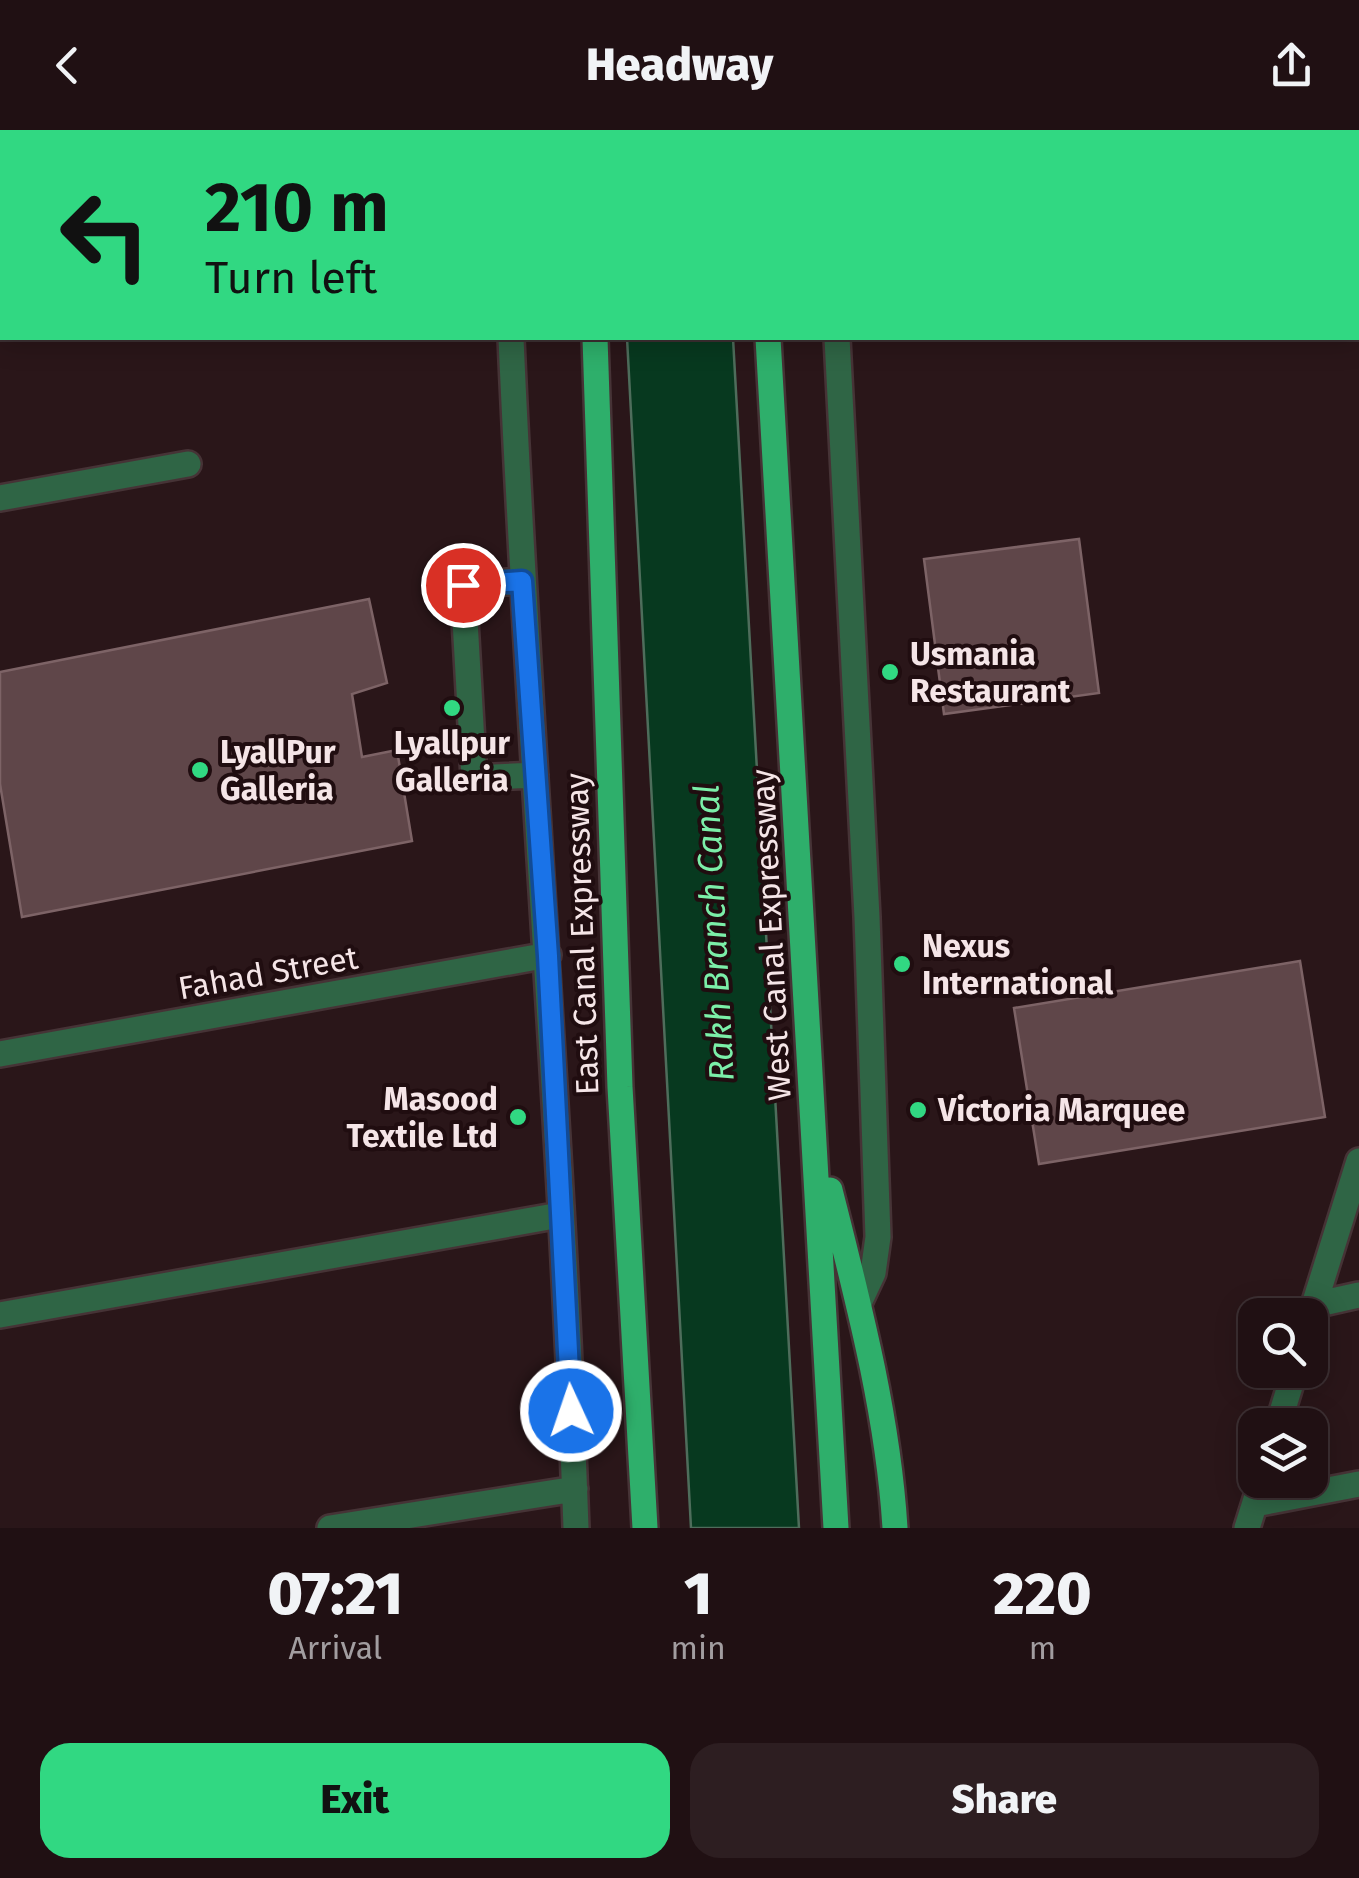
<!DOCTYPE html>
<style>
:root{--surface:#201013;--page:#2d1e21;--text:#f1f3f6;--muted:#a29da0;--line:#3d3033;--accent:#31d882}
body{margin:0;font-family:"Fira Sans",sans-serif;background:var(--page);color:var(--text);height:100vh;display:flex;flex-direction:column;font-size:38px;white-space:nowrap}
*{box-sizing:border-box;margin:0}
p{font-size:32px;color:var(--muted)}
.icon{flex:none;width:55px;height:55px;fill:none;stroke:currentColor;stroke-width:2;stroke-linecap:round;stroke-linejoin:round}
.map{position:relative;height:1398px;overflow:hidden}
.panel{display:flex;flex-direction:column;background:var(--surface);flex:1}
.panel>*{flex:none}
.top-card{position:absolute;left:0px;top:0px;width:1360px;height:210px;box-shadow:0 5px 25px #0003,0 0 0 2px var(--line);background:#31d882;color:#111;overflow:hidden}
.tools{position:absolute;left:1238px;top:1168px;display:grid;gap:20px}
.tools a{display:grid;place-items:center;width:90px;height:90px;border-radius:20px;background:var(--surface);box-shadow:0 5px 25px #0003,0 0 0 2px var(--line);font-size:50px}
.pin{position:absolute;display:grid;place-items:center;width:85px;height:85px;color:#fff;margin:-42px;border:5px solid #fff;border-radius:50%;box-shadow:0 2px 10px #0007}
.me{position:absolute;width:110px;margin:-55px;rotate:357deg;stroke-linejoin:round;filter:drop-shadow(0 0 8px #0008)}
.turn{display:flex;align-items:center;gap:35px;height:210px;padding:0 40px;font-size:45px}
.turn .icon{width:130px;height:130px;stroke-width:2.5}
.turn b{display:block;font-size:70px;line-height:85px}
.eta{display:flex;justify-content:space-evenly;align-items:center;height:170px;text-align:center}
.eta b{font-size:60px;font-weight:800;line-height:70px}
.button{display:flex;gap:20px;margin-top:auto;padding:20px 40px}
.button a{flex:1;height:115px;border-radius:30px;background:var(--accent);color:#111;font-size:40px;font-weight:800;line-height:115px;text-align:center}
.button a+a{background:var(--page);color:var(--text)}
header{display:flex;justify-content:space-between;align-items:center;height:130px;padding:0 40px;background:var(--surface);font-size:45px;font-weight:800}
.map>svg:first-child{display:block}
.water{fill:#07391f;stroke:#4e6d5b;stroke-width:2.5}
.building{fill:#5f4649;stroke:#7d6366;stroke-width:2.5}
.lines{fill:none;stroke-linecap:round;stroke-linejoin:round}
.minor-casing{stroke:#463336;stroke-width:30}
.major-casing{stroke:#463336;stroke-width:30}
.minor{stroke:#2f6545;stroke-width:25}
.major{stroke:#2eaf6b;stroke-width:25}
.route-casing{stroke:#114b97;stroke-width:25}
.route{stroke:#1a73e8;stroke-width:18}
.poi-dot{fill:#31d882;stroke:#200d10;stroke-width:4}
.labels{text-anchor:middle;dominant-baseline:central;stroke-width:8;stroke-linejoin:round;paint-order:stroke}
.poi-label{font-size:32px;font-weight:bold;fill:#f5e5e7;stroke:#200d10;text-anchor:start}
.street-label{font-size:32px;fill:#f5e5e7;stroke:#200d10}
.water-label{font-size:35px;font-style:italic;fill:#7befa8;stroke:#200d10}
</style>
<header><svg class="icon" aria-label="back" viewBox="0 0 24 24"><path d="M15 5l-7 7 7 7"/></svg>Headway<svg class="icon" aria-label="share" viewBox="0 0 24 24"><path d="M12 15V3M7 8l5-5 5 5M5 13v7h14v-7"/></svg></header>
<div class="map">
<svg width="1359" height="1398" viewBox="0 0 1359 1398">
<rect width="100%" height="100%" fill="#2a1619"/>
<path class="water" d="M627,208H733L799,1398H691Z"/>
<path class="building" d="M1079,409L1099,563L944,584L924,429Z
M369,469L387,553L352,564L362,627L397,620L412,711L22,787L0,654V542Z
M1300,831L1325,987L1039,1034L1014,878Z"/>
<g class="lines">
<defs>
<path id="minor" d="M503,0V2
M827,0V2
M1033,0V2
M1358,124L1359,123
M511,208C528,605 562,1001 576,1398
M837,208L867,787L878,1107L873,1143L859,1173
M0,368L188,334
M522,451L463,455L474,648L535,645
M0,924L548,825
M1314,1175L1359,1165
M0,1185L560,1085
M1310,1188L1359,1031
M1278,1295L1295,1240
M1255,1374L1359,1354
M330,1398L575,1359
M1247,1398L1262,1350"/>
<path id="major" d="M588,0V2
M756,0V2
M595,208L620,957L645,1398
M768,208L836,1398
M830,1060C858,1171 888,1284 895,1398"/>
</defs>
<use href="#minor" class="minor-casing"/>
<use href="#major" class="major-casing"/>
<use href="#minor" class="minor"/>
<use href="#major" class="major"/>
</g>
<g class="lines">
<defs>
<path id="route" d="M463,455L522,451L548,826L571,1281"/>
</defs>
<use href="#route" class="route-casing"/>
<use href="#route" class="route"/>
</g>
<g class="poi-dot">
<circle cx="890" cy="542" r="10"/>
<circle cx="452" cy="578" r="10"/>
<circle cx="200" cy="640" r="10"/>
<circle cx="902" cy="834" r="10"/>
<circle cx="918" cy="980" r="10"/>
<circle cx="518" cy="987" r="10"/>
</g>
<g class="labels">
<g class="poi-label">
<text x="910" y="524">Usmania<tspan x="910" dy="37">Restaurant</tspan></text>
<text x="452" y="613" text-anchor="middle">Lyallpur<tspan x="452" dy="37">Galleria</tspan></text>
<text x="220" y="622">LyallPur<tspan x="220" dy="37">Galleria</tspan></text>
<text x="922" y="816">Nexus<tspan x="922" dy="37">International</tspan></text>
<text x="498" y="969" text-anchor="end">Masood<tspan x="498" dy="37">Textile Ltd</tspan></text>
<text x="938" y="980">Victoria Marquee</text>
</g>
<g class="street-label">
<text transform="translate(582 804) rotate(-92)">East Canal Expressway</text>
<text transform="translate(771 805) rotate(-93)">West Canal Expressway</text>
<text transform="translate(268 843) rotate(-10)">Fahad Street</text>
</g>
<g class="water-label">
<text transform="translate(714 803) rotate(-93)">Rakh Branch Canal</text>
</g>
</g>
</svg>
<div class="tools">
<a><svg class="icon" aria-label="search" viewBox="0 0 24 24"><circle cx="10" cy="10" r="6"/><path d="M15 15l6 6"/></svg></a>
<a><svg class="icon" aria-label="layers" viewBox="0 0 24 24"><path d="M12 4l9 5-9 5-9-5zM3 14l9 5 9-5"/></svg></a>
</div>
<div class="pin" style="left:463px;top:455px;background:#d93025"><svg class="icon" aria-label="arrive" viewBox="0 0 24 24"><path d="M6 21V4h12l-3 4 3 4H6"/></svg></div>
<svg class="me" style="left:571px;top:1281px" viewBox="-20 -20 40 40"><circle r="17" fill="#1a73e8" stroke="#fff" stroke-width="3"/><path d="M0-11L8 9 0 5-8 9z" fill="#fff"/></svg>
<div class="top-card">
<div class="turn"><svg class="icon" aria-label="left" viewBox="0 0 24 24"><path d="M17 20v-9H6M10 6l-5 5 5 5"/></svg><div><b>210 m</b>Turn left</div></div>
</div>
</div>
<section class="panel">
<div class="eta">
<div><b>07:21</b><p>Arrival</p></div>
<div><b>1</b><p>min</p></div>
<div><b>220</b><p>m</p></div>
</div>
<div class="button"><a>Exit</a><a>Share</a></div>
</section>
